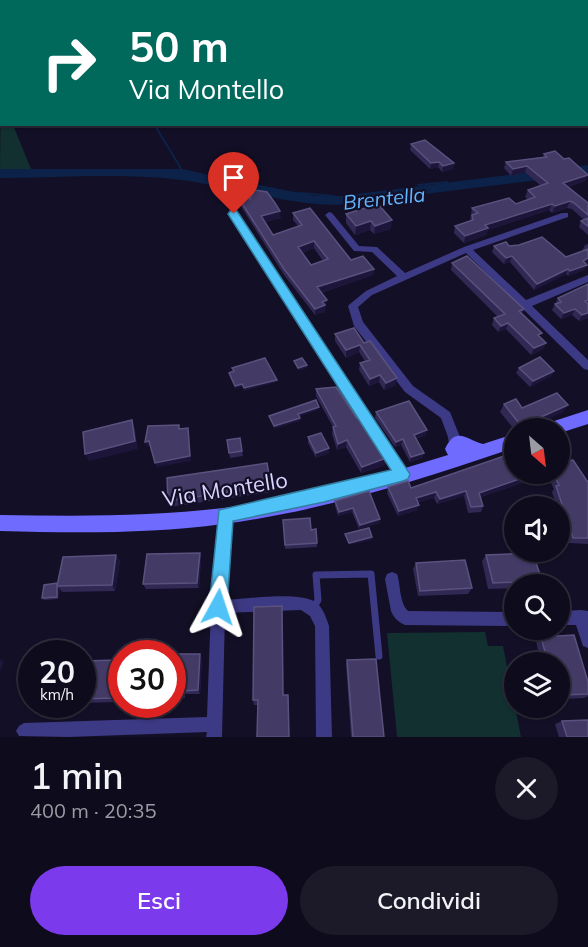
<!DOCTYPE html>
<html lang="it">
<meta charset="utf-8">
<style>
:root{--surface:#0e0b1c;--page:#1c1929;--text:#f1f3f6;--muted:#9b9ba3;--line:#2e2b3b;--accent:#7c3aed}
body{margin:0;font-family:Mulish,sans-serif;background:var(--page);color:var(--text);height:100vh;display:flex;flex-direction:column;font-size:22px;white-space:nowrap}
*{box-sizing:border-box;margin:0}
p{font-size:20px;color:var(--muted)}
.icon{flex:none;width:33px;height:33px;fill:none;stroke:currentColor;stroke-width:2;stroke-linecap:round;stroke-linejoin:round}
.map{position:relative;height:737px;overflow:hidden}
.details{display:flex;flex-direction:column;background:var(--surface);flex:1}
.details>*{flex:none}
.guide{position:absolute;left:0px;top:0px;width:588px;height:126px;box-shadow:0 2px 4px #0004,0 0 0 2px var(--line);background:#00695c;color:#fff;overflow:hidden}
.needle{width:39px;rotate:152deg}
.fabs{position:absolute;left:504px;top:418px;display:grid;gap:12px}
.fabs a{display:grid;place-items:center;width:66px;height:66px;border-radius:50%;background:var(--surface);box-shadow:0 2px 4px #0004,0 0 0 2px var(--line);font-size:30px}
.speed{position:absolute;left:18px;top:640px;display:flex;gap:12px;font-size:30px;font-weight:700;text-align:center}
.speed>*{display:grid;place-content:center;width:78px;height:78px;border-radius:50%;background:var(--surface);box-shadow:0 2px 4px #0004,0 0 0 2px var(--line);line-height:1}
.speed small{font-size:15px;font-weight:400}
.speed .limit{border:9px solid #d22;background:#fff;color:#111}
.pin{position:absolute;display:grid;place-items:center;width:51px;height:51px;color:#fff;margin:-62px -26px;border-radius:50% 50% 50% 0;rotate:-45deg;box-shadow:0 0 6px #0007}
.pin .icon{rotate:45deg}
.me{position:absolute;width:66px;margin:-33px;rotate:5deg;stroke-linejoin:round;filter:drop-shadow(0 0 4px #0008)}
.turn{display:flex;align-items:center;gap:21px;height:126px;padding:0 30px;font-size:27px}
.turn .icon{width:78px;height:78px;stroke-width:2.5}
.turn b{display:block;font-size:42px;line-height:51px}
.round{display:grid;place-items:center;flex:none;width:63px;height:63px;border-radius:32px;background:var(--page)}
.overview{display:flex;align-items:center;justify-content:space-between;height:102px;padding:0 30px}
h1{font-size:36px;font-weight:600;line-height:45px}
.action{display:flex;gap:12px;margin-top:auto;padding:12px 30px}
.action a{flex:1;height:69px;border-radius:36px;background:var(--accent);color:#fff;font-size:24px;font-weight:600;line-height:69px;text-align:center}
.action a+a{background:var(--page);color:var(--text)}
.map>svg:first-child{display:block}
.green{fill:#12302f}
.water{fill:#0c2248}
.lines{fill:none;stroke-linecap:round;stroke-linejoin:round}
.stream{stroke:#0c2248;stroke-width:2}
.lane{stroke:#3d3a85;stroke-width:7}
.street{fill:#3d3a85;fill-rule:evenodd}
.secondary{fill:#6f6bff;fill-rule:evenodd}
.wall{fill:#312854;fill-rule:evenodd}
.shaded-wall{fill:#1d163a}
.building{fill:#433a66;stroke:#5a527e;stroke-width:1.5;fill-rule:evenodd}
.route{fill:#4fc3f7;stroke:#337fa1;stroke-width:1.5}
.labels{text-anchor:middle;dominant-baseline:central;stroke-width:4.5;stroke-linejoin:round;paint-order:stroke}
.far-water-label{font-size:20px;font-style:italic;fill:#62b6ff;stroke:#130f26}
.street-label{font-size:22px;fill:#d9d4ff;stroke:#130f26}
</style>
<div class="map">
<svg width="588" height="737" viewBox="0 0 588 737">
<rect width="100%" height="100%" fill="#130f26"/>
<path class="green" d="M1,72L2,124L13,125L31,169H0Z
M485,632L488,646H503L521,737H397L387,633Z"/>
<path class="water" d="M588,165V174L335,205C281,204 228,185 173,179C116,173 58,178 0,178V169H179L315,196H341Z"/>
<g class="lines">
<path class="stream" d="M154,124L182,170L201,174
M418,185L447,182
M299,193L334,196"/>
<path class="lane" d="M314,607L318,600L316,575L371,574L379,656"/>
<path class="street" d="M127,0H134L125,2Z
M216,0H222L224,2H217Z
M388,0H394L386,2Z
M534,0H541L543,2H535Z
M2,40V44L0,45V41Z
M234,211L237,212L407,470L409,474L407,478L403,479L399,478L230,214Z
M329,212L332,213L359,246L377,247L405,273L464,247L562,213H568V217L473,250L526,300L588,275V282L532,306L588,360V370L584,369L466,253L372,295L358,307L363,322L413,386L450,412L460,437L458,451L454,452L450,451L448,437L441,418L405,392L354,326L348,306L350,304L366,291L397,276L372,252L354,251L325,215Z
M225,509L229,511L231,515L225,600C246,599 299,591 315,602C323,607 326,617 329,626L332,737H316L315,626L310,616L301,610L225,613L222,737H206L207,732L68,737L19,736L16,731L19,726L24,723L207,717L211,607L219,515L221,511Z
M392,572L397,574C401,586 399,602 408,611L514,612V626L405,625C398,622 394,618 391,611L385,579L387,574Z
M581,610L588,611V648L583,646L576,625H560V611Z"/>
<path class="secondary" d="M588,410V424L560,433V429H543L545,424Z
M514,434V448C420,480 323,511 223,524C150,534 74,533 0,531V515C74,516 149,517 223,508C299,498 375,478 448,455L445,449C456,425 467,440 483,444Z"/>
</g>
<path class="wall" d="M331,0H393L383,2H333Z
M441,0H498L492,2H443Z
M546,0L588,1V41H586V2H548Z
M411,144L454,163L453,169L442,172L438,167L430,169L410,150Z
M544,154L564,159L588,175L585,181L568,187L588,203V235L579,227L581,221L584,220L572,209L567,208L552,213L549,210L488,230L486,235L464,243L454,233L455,226L470,221L472,208L516,204L529,200L525,197L528,190L541,186L525,172L511,176L504,168L506,162L543,157Z
M236,194L250,199L281,218L265,222L273,235L298,226L293,220V213L351,260L374,269L373,275L321,293L326,307H325V312L315,315L284,275L237,200ZM314,248L323,261L311,265L302,253Z
M378,204L391,229L374,234L370,230L355,235L346,223V214Z
M588,244V263L586,264L587,265L584,270L568,276L566,274L534,290L510,262L504,264L492,252L494,246H509L566,257L582,251L585,245Z
M452,263L524,309L522,313L540,337L546,343L543,349L531,355L506,329L498,332L492,325L494,318L498,317L451,270Z
M588,284V318L579,321L572,315L561,319L552,310L558,298Z
M335,334L364,343L396,385L384,390L379,382L369,386L359,370L360,363L365,361L359,352L346,358L335,341Z
M519,368L554,371L551,376L530,387L516,373Z
M316,389L356,417L386,458L385,465L361,473L346,447L337,450L332,434L333,427L316,396Z
M504,404L522,408L563,412L525,429H514L500,412Z
M376,412L426,435L416,439L424,453L422,458L410,462L401,445L395,447L375,418Z
M308,437L329,448V453L316,458L308,443Z
M240,438L243,456L230,458L227,440Z
M551,474H560L588,481V544L569,543L560,516V507H557L552,492L554,489L550,481L553,477Z
M525,482L481,497L483,506L481,512L468,513L464,496L437,504L434,498L418,502L417,510L398,516L387,493L388,487L411,488Z
M271,486V492L170,507L168,501Z
M335,501L380,519L379,523L359,529L352,512L338,516L335,506Z
M283,520L311,530L317,543V547L285,549Z
M200,553L201,559L199,588L146,589L143,584Z
M116,555L120,561L115,591L62,592L60,589L58,599L44,600L42,598L57,583Z
M486,555L542,581L538,585H514V588L488,589L482,561Z
M416,563L472,588L468,594L418,596L413,569Z
M254,607L258,705H254L253,700Z
M541,637L588,682V696L584,698L560,699V663H541L536,641Z
M172,654L202,659L200,694H185V698L172,699Z
M119,660L122,663V673L117,702L82,703V661Z
M347,660L384,737H351L346,664Z
M562,721L588,737H559L555,724Z"/>
<path class="shaded-wall" d="M350,0H393L383,2H342Z
M480,0H498L492,2H480Z
M439,162L438,167L430,169L431,163Z
M454,163L453,169L442,172L443,166Z
M527,166L525,172L511,176L513,169Z
M588,175L585,181L561,189L563,183Z
M570,201L567,208L552,213L555,206Z
M552,204L549,210L488,230L486,235L464,243L465,236L485,225Z
M280,211L281,218L261,223V216Z
M392,220L391,229L374,234L375,226Z
M371,221L370,230L355,235L356,226Z
M314,241V248L298,254V247Z
M512,256L510,262L504,264L506,258Z
M588,258V263L580,266L583,261Z
M587,265L584,270L568,276L570,271Z
M374,269L373,275L317,294V287Z
M568,269L566,274L534,290L537,284Z
M327,300L326,307H325V312L315,315V309L322,302Z
M575,309L572,315L561,319L564,313Z
M588,313V318L579,321L582,315Z
M508,323L506,329L498,332L501,326Z
M546,343L543,349L531,355L534,348Z
M360,345L359,352L346,358V350Z
M307,365V368L298,371V368Z
M554,371L551,376L530,387L533,381Z
M380,375L379,382L369,386L370,379Z
M397,378L396,385L384,390L386,383Z
M277,380V382L244,391V388Z
M242,384V386L235,389V386Z
M568,405L563,412L525,429H519L521,426Z
M319,407L318,410L298,417V414Z
M300,418V421L274,429V426Z
M132,420L135,428L138,449L89,461L85,454Z
M188,428L191,461L157,467L155,463Z
M427,430L426,435L413,440L414,435Z
M403,439L401,445L395,447L396,442Z
M347,440L346,447L337,450L338,444Z
M149,441L150,446L147,447L145,442Z
M329,448V453L316,458V453Z
M424,453L422,458L410,462L411,457Z
M386,458L385,465L361,473L362,467Z
M528,476L525,482L477,498L479,493Z
M466,491L464,496L437,504L440,499Z
M436,492L434,498L414,503L416,498Z
M419,505L417,510L398,516L399,511Z
M353,508L352,512L338,516L339,512Z
M380,519L379,523L359,529L360,525Z
M372,537V540L348,545L349,543Z
M200,553L201,559L199,588L197,583Z
M116,555L120,561L115,591L112,585Z
M58,587L60,589L58,599L57,597Z
M200,654L202,659L200,694L198,690Z
M0,659L4,662L0,672Z
M119,660L122,663V673L117,702L113,698Z"/>
<path class="building" d="M91,0H110L106,2H90L91,1Z
M452,0H484L486,2H454Z
M556,0L588,1V21H586V2H559Z
M586,23L587,28H588V36H586Z
M425,140L454,163L443,166L439,162L431,163L411,144Z
M555,151L564,159L569,158L588,175L563,183L588,203V215L574,203L570,201L555,206L552,204L485,225L488,228L465,236L455,226L473,220L472,215L478,213L472,208L509,198L516,204L535,197L528,190L548,183L527,166L513,169L506,162L547,157L544,154Z
M242,188L250,199L255,190L267,192L275,203L280,211L261,216L273,235L302,225L293,213L310,208L351,260L363,256L374,269L317,287L327,300L322,302L325,305L315,309L284,269L236,194ZM314,241L328,259L311,265L298,247Z
M378,204L392,220L375,226L371,221L356,226L346,214Z
M588,218V226L581,221Z
M542,237L566,257L588,249V258L583,261L587,265L570,271L568,269L537,284L512,256L506,258L494,246L506,242L509,246L519,245Z
M467,256L524,309L519,311L542,333L538,335L546,343L534,348L508,323L501,326L494,318L505,314L452,263Z
M588,284V300L585,301L588,304V313L582,315L575,309L564,313L555,304L561,302L558,298Z
M354,328L364,343L370,341L397,378L386,383L380,375L370,379L360,363L370,360L360,345L346,350L335,334Z
M540,357L554,371L533,381L519,368Z
M265,358L277,380L244,388L242,384L235,386L229,373L234,371L232,368Z
M302,358L307,365L298,368L294,361Z
M336,387L356,417L371,430L386,458L362,467L347,440L338,444L333,427L336,426L316,389Z
M557,393L568,405L521,426L504,404L516,399L522,408Z
M316,400L319,407L298,414L300,418L274,426L269,416Z
M409,401L427,430L414,435L424,453L411,457L403,439L396,442L376,412Z
M132,420L135,441L85,454L83,432Z
M179,425V429L188,428L190,456L155,463L149,441L145,442L148,426Z
M321,433L329,448L316,453L308,437Z
M240,438L242,451L229,453L227,440Z
M513,453L514,455V474H527L528,476L479,493L483,506L471,507L466,491L440,499L436,492L416,498L419,505L399,511L388,487L408,481L411,488Z
M573,460L587,481H588V538H573L556,486L559,485L554,475L560,474V462Z
M267,463L271,486L168,501L167,478Z
M369,491L380,519L360,525L353,508L339,512L335,501Z
M310,518L311,530L316,529L317,543L285,545L283,520Z
M369,528L372,537L349,543L345,534Z
M200,553L197,583L143,584L147,554Z
M533,553L542,581L493,583L486,555Z
M116,555L112,585L57,586L63,557Z
M465,560L472,588L420,591L416,563Z
M57,583V597L42,598L44,585Z
M282,606L283,695H288L289,737H257L258,700H253L254,607Z
M574,635L588,682V694L560,695V663H548L541,637Z
M172,654H200L198,690L183,691L182,694L172,695Z
M376,659L384,737H353L347,660Z
M119,660L113,698L82,699V661Z
M588,720V737H567L562,721Z"/>
<path class="route" d="M230,211H237L410,474L408,479L403,481L324,502L233,521L227,607L225,614L218,616L212,614L209,607L219,510L391,470L228,214Z"/>
<g class="labels">
<g class="far-water-label">
<text transform="translate(384 198) rotate(-6)">Brentella</text>
</g>
<g class="street-label">
<text transform="translate(225 489) rotate(-9)">Via Montello</text>
</g>
</g>
</svg>
<div class="fabs">
<a><svg class="needle" viewBox="-14 -14 28 28"><path d="M0-13l5 13h-10z" fill="#e53935"/><path d="M0 13l5-13h-10z" fill="#9b9ba3"/></svg></a>
<a><svg class="icon" aria-label="sound" viewBox="0 0 24 24"><path d="M4 9h4l5-4v14l-5-4H4zM17 9q2 3 0 6"/></svg></a>
<a><svg class="icon" aria-label="search" viewBox="0 0 24 24"><circle cx="10" cy="10" r="6"/><path d="M15 15l6 6"/></svg></a>
<a><svg class="icon" aria-label="layers" viewBox="0 0 24 24"><path d="M12 4l9 5-9 5-9-5zM3 14l9 5 9-5"/></svg></a>
</div>
<div class="speed"><div>20<small>km/h</small></div><div class="limit">30</div></div>
<div class="pin" style="left:234px;top:214px;background:#d93025"><svg class="icon" aria-label="arrive" viewBox="0 0 24 24"><path d="M6 21V4h12l-3 4 3 4H6"/></svg></div>
<svg class="me" style="left:218px;top:607px" viewBox="-20 -20 40 40"><path d="M0-17L14 15 0 8-14 15z" fill="#4fc3f7" stroke="#fff" stroke-width="4"/></svg>
<div class="guide">
<div class="turn"><svg class="icon" aria-label="right" viewBox="0 0 24 24"><path d="M7 20v-9h11M14 6l5 5-5 5"/></svg><div><b>50 m</b>Via Montello</div></div>
</div>
</div>
<section class="details">
<div class="overview"><div><h1>1 min</h1><p>400 m · 20:35</p></div><a class="round"><svg class="icon" aria-label="close" viewBox="0 0 24 24"><path d="M6 6l12 12M18 6L6 18"/></svg></a></div>
<div class="action"><a>Esci</a><a>Condividi</a></div>
</section>
